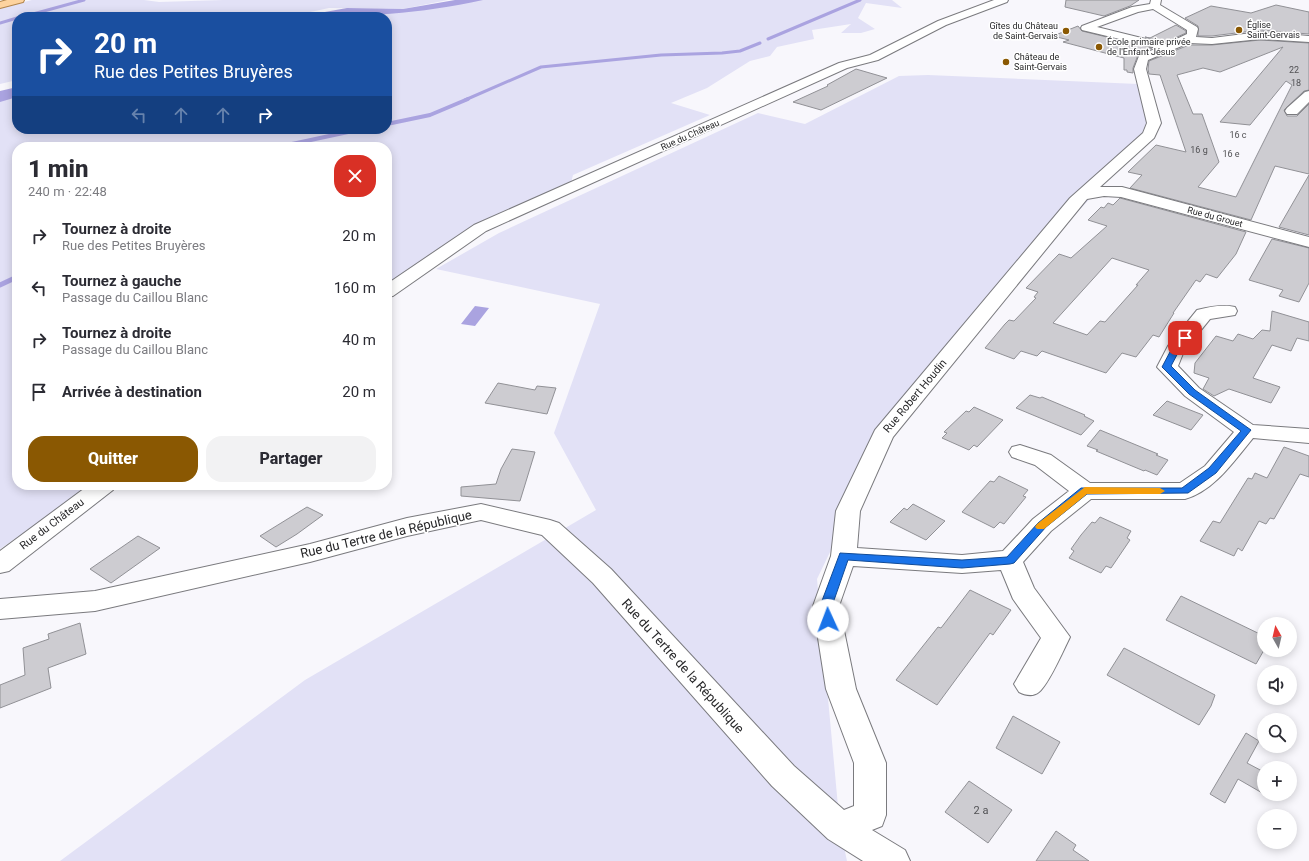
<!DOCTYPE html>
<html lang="fr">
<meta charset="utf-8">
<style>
:root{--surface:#fff;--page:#f2f2f3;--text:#2b2b33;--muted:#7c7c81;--accent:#8a5802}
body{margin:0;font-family:Roboto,sans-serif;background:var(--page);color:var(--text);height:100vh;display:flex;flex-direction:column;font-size:15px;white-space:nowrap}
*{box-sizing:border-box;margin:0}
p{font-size:13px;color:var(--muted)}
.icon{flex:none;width:22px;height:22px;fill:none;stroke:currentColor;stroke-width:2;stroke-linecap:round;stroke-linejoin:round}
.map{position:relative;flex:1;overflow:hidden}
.drawer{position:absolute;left:12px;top:142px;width:380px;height:348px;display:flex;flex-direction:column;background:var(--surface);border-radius:16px;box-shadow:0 2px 10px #0003}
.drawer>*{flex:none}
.banner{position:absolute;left:12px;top:12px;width:380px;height:122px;border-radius:16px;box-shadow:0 2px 10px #0003;background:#1a4fa0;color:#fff;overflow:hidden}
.needle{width:26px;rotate:352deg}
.buttons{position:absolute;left:1257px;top:617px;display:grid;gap:8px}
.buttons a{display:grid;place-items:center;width:40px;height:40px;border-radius:50%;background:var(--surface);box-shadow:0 2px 10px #0003;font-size:20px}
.pin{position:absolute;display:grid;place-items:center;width:34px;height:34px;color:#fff;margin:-17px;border-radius:8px;box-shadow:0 2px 6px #0006}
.me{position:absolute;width:44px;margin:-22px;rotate:358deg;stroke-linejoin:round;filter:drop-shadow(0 0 3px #0008)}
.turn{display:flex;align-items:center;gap:14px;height:84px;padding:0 16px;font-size:18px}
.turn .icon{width:52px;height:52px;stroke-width:2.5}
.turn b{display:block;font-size:28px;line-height:34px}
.lanes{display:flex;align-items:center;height:38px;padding:0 16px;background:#0003;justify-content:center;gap:20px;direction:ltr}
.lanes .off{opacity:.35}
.round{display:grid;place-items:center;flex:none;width:42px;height:42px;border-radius:16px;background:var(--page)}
.headline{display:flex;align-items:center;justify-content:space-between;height:68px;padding:0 16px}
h1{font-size:24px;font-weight:800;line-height:30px}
.action{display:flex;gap:8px;margin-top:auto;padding:8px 16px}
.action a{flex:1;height:46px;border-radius:16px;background:var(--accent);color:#fff;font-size:16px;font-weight:800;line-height:46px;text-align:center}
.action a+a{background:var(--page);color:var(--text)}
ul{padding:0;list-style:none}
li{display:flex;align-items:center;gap:12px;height:52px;padding:0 16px}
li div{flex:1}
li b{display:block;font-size:15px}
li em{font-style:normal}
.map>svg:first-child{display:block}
.green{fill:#e2e1f6}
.water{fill:#aaa3e0}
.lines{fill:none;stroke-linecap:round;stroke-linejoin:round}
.stream-far2{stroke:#aaa3e0;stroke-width:3}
.stream-far1{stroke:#aaa3e0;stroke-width:4}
.stream{stroke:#aaa3e0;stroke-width:5}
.building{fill:#cdccd1;stroke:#919196;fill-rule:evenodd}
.minor-casing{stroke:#7a7a7e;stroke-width:2}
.major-casing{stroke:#b1844c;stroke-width:2}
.minor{fill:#fff;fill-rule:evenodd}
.major{fill:#fdd39f;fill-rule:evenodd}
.route{fill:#1a73e8;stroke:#114b97}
.slow{fill:#f59e0b}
.poi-dot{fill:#8a5802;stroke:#fff;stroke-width:1.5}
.labels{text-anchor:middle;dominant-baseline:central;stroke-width:3;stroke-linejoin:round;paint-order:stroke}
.far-poi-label{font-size:9px;fill:#28282a;stroke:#fff;text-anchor:start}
.number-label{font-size:9px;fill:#515154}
.far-street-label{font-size:9px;fill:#28282a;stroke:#fff}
.street-label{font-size:11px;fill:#28282a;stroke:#fff}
.near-number-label{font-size:11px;fill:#515154}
.near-street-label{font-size:13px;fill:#28282a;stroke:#fff}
</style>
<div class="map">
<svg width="1309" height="861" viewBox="0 0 1309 861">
<rect width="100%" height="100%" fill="#f8f7fc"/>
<path class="green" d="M32,0H144L159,2L223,0H448L403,9L329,8L287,17H17V80L0,84V8Z
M479,0H892L902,8L866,3L858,18L875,29L861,33H841L851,24L812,30L814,39L777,47L770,56L750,61L707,88L671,103L710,115L573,175L571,183L387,285V147H17V485H93L0,549V100L17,95V129H387V17H353Z
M928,75L1138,84L1157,126L903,401L817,579L840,828L847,861H60L305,680L596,510L554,433L600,304L436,269L499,233L758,113L805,124L899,76Z"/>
<path class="water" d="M455,0H483C420,14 361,17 297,17L347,8L403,9Z
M17,87V97L0,102V91Z
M475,306L489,308L475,326L461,324Z"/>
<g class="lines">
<path class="stream-far2" d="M22,17L84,0
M0,23L17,18
M768,39L860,0
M465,100L541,67L661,55L722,53L740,51L760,43"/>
<path class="stream-far1" d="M387,124L430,115L468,99
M278,147L362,129"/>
<path class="stream" d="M0,285L17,277"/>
</g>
<path class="building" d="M1066,0H1139L1130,6L1104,16L1065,7Z
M1276,5L1309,12V34L1260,30L1212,36H1198V26L1185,18L1211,6L1251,13Z
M1176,25L1186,31V33L1166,42L1145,37L1150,38Z
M1078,26L1082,31L1152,48L1138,55L1133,68V73L1127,72V70H1124V58L1063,42L1069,40L1053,36Z
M1260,40L1309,43V90L1304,91L1284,110L1287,116H1297L1309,104V174L1275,166L1251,220L1130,188L1142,175L1128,172L1156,145L1186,152L1160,75L1149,74L1148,69L1149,61L1189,45H1212ZM1283,47L1220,122L1250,125L1286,81L1292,85L1236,197L1198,187L1219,162L1202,114H1193L1177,75L1203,68L1220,72Z
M856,69L887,78L821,110L793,102L828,86L827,85Z
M1309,175V235L1279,227Z
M1120,198L1246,232L1236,254L1217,278L1206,274L1200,282L1196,280L1173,313H1174L1159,337L1153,335L1136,357L1122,353L1106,373L1042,351L1037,356L1021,351L1014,359L985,348L1005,324L1009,320L1014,321L1036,298L1034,297L1038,292L1026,288L1059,254L1071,258L1107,226L1088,220L1101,207L1104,208L1108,203L1113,205ZM1112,258L1149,270L1136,285H1138L1105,322L1100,321L1087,335L1053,323Z
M1272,239L1309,248V283L1299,302L1279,296L1283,290L1249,280Z
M1272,311L1309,322V341L1297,338L1291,351L1272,345L1253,378L1280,387L1271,403L1229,389L1214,396L1203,389L1209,378L1194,373L1195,363L1216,336L1233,341L1238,334L1253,339L1262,330L1270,331Z
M498,383L535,390L537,386L556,388L547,414L485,403Z
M1030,395L1040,398L1042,397L1085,415L1084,416L1094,421L1081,435L1016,408Z
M1167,401L1203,415L1191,430L1153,415Z
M974,407L1003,420L977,447L974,445L969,450L942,438L947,433L944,432L966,411L969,412Z
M1100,430L1158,454L1156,455L1168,460L1157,475L1145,470L1144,471L1096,451L1098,450L1087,446Z
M1284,447L1309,456V477L1300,474L1274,519L1270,518L1266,524L1259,521L1242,551L1238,548L1234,556L1200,541L1213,521L1220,523L1248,478L1252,479L1255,473L1267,478Z
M512,449L535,452L520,501L461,496V487L496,484L501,469Z
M999,476L1028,490L1023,496L1026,497L1004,524L1000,522L994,528L962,512L990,481L994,482Z
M913,504L945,521L926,540L890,522L904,508L907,510Z
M307,507L323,515L297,534L276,547L260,536Z
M1100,517L1131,531L1127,538L1130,540L1111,568L1106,566L1101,573L1069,558L1074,551L1071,549L1081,535L1092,522L1095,523Z
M138,536L160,548L111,583L90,569Z
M970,590L1011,610L993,635L990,633L937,705L896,680L938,627L941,628Z
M1181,596L1264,636V650L1256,664L1166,620Z
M80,623L86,654L48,668L51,688L0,708V685L25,675L23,648L49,639L48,634Z
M1124,648L1215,695L1211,706L1199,725L1107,675Z
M1013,716L1060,742L1042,774L996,748Z
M1246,733L1259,741L1247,763L1264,772V794L1238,779L1225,803L1210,794Z
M969,781L1012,810L988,843L945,812Z
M1056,831L1076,845L1073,850L1089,861H1036Z"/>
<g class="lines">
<defs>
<path id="minor" d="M994,0H1008L1007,2L946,25L878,60L847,68L486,231L393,296L387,297V284L474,225L839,63L870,55L938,21Z
M1151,0H1161L1160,5L1197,27L1198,29L1196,37L1212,38L1260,32L1309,36V42L1260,39L1212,44L1189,43L1148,60L1146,69L1161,123L1154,138L1100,187H1122L1309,237V247L1121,197L1104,196L1087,199L893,437L860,511L857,548L962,555L1003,551L1033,519L1069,491L1035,465L1012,457L1009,452L1012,447L1020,445L1051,455L1090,483H1180L1205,466L1234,432L1185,396L1157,367L1168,346L1197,310C1209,307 1223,304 1235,307L1237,311L1235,315L1210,319L1184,351L1178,366L1199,388L1253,425L1309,429V443L1253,438C1234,461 1214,491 1185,499H1091L1051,531L1023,562L1034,588L1070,637C1064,649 1049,684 1039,692C1033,697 1025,695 1019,692L1014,684L1041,638L1013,599L1001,570L962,573L853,566L839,606L856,689L886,763V815L882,826L872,830L905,850L910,861H863L828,839L772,786L593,583L542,535L481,520L407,536L310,562L95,611L0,619V599L95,591L310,544L407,518L481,504L550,520L559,523L611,569L794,766L844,810L854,806V763L826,689L813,606L831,556L836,511L875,430L1070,198L1143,133L1147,123L1134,69L1139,56L1157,48L1082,30L1081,28L1082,26L1132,7L1150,4ZM1153,9L1187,30V34L1166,44L1097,27L1138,12Z
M1309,91V102L1297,114H1287L1285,111L1287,108L1305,92Z
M89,485H117L113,490L9,571L0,573V551Z"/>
<path id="major" d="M7,0H24L23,2L0,8V2Z"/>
</defs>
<use href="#minor" class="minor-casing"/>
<use href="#major" class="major-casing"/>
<use href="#minor" class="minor"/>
<use href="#major" class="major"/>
</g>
<path class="route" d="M1182,336L1189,338L1179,351L1171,366L1195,390L1251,430L1216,473L1188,493L1087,494L1046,527L1014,563L1010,564L962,568L848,560L832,606L834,620L832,623H825L820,606L840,553L962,560L1007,557L1038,523L1081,488H1182L1209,468L1241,431L1189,394L1162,367L1171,350Z"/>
<path class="slow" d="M1085,487L1160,488L1165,491L1160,494H1087L1044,529H1037L1035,527L1037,524Z"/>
<g class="poi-dot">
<circle cx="1239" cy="30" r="4"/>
<circle cx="1066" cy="31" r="4"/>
<circle cx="1099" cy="47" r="4"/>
<circle cx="1006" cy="62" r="4"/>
</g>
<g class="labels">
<g class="far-poi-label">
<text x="1247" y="25">Église<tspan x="1247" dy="10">Saint-Gervais</tspan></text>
<text x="1058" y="26" text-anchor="end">Gîtes du Château<tspan x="1058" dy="10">de Saint-Gervais</tspan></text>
<text x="1107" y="42">École primaire privée<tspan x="1107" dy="10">de l'Enfant Jésus</tspan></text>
<text x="1014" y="57">Château de<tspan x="1014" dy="10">Saint-Gervais</tspan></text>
</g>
<g class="number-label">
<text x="1294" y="70">22</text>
<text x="1296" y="83">18</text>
<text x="1238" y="135">16 c</text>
<text x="1199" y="150">16 g</text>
<text x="1231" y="154">16 e</text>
</g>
<g class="far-street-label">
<text transform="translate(690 135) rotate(-24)">Rue du Château</text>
<text transform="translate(1215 217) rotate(15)">Rue du Grouet</text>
</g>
<g class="street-label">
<text transform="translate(915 396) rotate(-50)">Rue Robert Houdin</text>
<text transform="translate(52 524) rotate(-37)">Rue du Château</text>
</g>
<g class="near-number-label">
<text x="981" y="810">2 a</text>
</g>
<g class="near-street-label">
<text transform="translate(386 534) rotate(-13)">Rue du Tertre de la République</text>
<text transform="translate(683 666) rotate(48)">Rue du Tertre de la République</text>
</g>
</g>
</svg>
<div class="buttons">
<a><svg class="needle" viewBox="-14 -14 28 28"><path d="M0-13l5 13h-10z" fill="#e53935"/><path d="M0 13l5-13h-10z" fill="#7c7c81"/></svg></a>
<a><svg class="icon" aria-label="sound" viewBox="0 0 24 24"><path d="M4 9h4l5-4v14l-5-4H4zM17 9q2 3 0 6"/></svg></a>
<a><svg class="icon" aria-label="search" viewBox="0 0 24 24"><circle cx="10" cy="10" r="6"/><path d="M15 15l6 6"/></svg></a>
<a>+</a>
<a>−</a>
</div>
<div class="pin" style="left:1185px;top:338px;background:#d93025"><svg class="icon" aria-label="arrive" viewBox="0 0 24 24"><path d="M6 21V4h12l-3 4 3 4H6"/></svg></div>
<svg class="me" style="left:828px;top:620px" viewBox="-20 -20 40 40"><circle r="19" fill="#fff"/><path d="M0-13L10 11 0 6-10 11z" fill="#1a73e8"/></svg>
<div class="banner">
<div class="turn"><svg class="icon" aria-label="right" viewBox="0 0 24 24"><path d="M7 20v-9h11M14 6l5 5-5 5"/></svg><div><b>20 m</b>Rue des Petites Bruyères</div></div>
<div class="lanes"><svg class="icon off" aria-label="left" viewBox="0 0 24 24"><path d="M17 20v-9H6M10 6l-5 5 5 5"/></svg><svg class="icon off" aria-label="ahead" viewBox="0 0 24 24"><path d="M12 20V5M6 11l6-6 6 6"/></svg><svg class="icon off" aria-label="ahead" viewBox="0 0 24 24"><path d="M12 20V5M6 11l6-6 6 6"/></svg><svg class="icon" aria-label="right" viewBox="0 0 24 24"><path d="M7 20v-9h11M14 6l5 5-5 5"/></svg></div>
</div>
<section class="drawer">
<div class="headline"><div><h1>1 min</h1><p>240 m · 22:48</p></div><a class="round" style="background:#d93025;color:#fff"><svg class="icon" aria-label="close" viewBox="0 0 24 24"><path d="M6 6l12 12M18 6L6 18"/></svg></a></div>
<ul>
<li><svg class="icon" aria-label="right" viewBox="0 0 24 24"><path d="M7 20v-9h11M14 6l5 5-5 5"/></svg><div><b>Tournez à droite</b><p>Rue des Petites Bruyères</p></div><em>20 m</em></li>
<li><svg class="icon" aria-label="left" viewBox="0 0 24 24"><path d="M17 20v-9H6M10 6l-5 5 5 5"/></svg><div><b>Tournez à gauche</b><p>Passage du Caillou Blanc</p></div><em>160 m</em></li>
<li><svg class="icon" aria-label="right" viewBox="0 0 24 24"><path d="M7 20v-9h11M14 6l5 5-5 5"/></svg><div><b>Tournez à droite</b><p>Passage du Caillou Blanc</p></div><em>40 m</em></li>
<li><svg class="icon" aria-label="arrive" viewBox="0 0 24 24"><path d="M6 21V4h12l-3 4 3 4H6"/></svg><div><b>Arrivée à destination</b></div><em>20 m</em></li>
</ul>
<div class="action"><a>Quitter</a><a>Partager</a></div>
</section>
</div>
